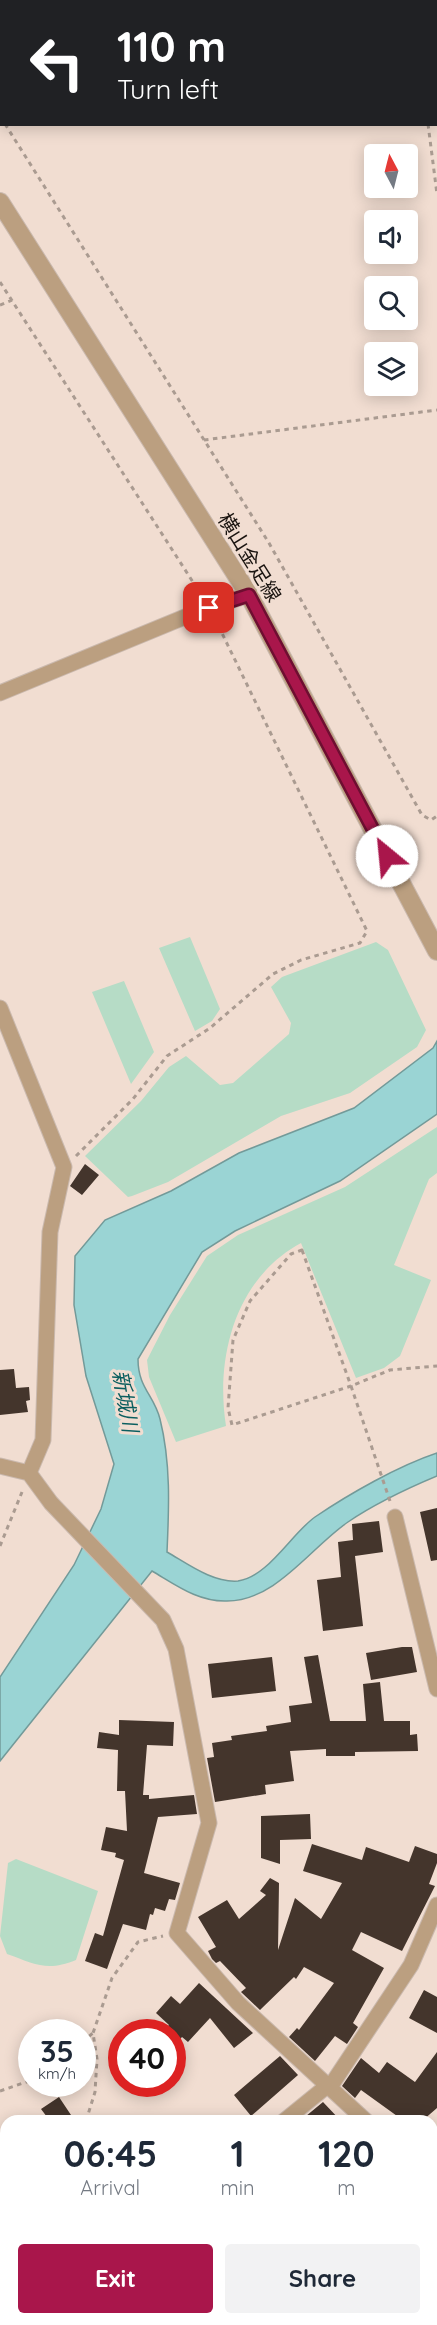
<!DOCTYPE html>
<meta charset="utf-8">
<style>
:root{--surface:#fff;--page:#f2f2f3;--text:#1f2937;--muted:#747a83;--accent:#a9164b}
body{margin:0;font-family:Quicksand,"Noto Sans JP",sans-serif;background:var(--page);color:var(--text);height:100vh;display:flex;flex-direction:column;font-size:22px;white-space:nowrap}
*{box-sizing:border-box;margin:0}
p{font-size:20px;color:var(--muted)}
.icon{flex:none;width:33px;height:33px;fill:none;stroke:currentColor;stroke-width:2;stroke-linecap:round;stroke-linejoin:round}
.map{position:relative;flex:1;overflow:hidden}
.drawer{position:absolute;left:0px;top:2115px;width:438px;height:210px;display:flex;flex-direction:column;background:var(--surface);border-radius:18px 18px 0 0;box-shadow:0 3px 15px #0003}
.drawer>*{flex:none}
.guide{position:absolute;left:0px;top:0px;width:438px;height:126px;box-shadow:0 3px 15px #0003;background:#202124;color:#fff;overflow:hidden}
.needle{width:39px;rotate:353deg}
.controls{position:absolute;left:364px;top:144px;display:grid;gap:12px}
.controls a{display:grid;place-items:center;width:54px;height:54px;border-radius:6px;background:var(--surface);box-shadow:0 3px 15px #0003;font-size:30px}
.speed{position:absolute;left:18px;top:2019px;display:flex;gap:12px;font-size:30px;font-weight:700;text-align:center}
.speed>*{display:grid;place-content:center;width:78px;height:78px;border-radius:50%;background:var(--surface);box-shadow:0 3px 15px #0003;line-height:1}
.speed small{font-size:15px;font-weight:400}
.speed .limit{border:9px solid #d22;background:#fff;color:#111}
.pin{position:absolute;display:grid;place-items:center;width:51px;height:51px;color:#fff;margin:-26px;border-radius:12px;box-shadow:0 3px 9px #0006}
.me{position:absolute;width:66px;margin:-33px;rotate:332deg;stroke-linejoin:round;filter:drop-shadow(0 0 4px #0008)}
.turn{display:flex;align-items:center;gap:21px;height:126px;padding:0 18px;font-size:27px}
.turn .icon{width:78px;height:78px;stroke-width:2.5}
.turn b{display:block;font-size:42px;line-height:51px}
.eta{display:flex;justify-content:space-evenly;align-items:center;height:102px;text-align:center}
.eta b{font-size:36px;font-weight:700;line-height:42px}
.action{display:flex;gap:12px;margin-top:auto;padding:12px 18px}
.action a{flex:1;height:69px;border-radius:6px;background:var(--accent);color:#fff;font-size:24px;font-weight:700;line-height:69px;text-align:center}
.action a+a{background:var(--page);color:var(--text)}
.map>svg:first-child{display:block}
.green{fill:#b6dcc6}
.water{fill:#9ad4d4;stroke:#739a99;stroke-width:1.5}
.building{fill:#44352c}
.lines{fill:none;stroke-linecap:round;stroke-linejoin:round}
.minor-casing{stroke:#cab9ae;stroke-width:17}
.tertiary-casing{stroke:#cab9ae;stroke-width:20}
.path{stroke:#aa9b91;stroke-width:3;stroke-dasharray:4.5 4.5;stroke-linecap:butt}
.minor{stroke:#bb9f80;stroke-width:15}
.tertiary{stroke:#bb9f80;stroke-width:18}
.route-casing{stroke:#6e0e31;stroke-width:15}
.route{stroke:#a9164b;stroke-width:10}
.labels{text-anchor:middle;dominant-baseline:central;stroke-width:6;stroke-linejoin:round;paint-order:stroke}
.street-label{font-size:20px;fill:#19130f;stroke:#f1ddd1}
.water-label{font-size:21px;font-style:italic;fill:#0b5e5f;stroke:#f1ddd1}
</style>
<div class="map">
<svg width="437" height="2325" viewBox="0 0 437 2325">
<rect width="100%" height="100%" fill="#f1ddd1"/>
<path class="green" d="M190,937L220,1009L212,1021L195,1031L159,948Z
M376,942L388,950L426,1030L417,1047L350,1093L281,1116L168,1182L132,1196L128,1197L85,1156L141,1101L169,1067L186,1056L220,1085L233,1083L289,1034L291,1023L271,987L282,977Z
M124,981L154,1052L131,1084L92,992Z
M437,1127V1173L429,1179L394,1265L431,1280L400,1356L384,1368L356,1378L301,1243C236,1278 215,1356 226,1426L176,1442L149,1377L147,1360L170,1315L207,1256L238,1235L345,1187Z
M16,1859L98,1891L76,1960C47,1972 35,1964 7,1954L0,1936L8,1863Z
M73,2319H195L193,2324L186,2325H76Z"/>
<path class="water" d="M437,1041V1114L340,1181L235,1231L202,1252L138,1359C138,1388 154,1395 160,1419C171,1463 169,1508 167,1552C188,1564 213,1583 238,1581C268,1577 292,1533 315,1517C349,1494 398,1466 437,1453V1476C406,1489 376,1503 348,1522C310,1548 276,1601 227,1601C198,1602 176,1585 152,1571L0,1761V1677L74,1565L101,1509L114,1464L86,1376L74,1305L75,1256L105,1220L171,1191L239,1153L354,1108L433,1048Z"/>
<path class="building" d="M85,1164L99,1175L82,1195L70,1186Z
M14,1369L16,1388L29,1387L30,1400L26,1401L28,1412L0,1415V1370Z
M437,1508V1560L431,1561L420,1512Z
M379,1521L383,1552L355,1556L363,1626L323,1631L317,1580L341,1577L338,1542L353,1540L352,1524Z
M402,1647H412L417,1672L371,1680L366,1653Z
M318,1655L330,1721H366L363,1684L380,1682L384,1721H410V1735L417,1734L418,1751L355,1752V1756H326V1749L290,1751L294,1781L265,1785L266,1794L215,1802L207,1758L214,1757L212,1743L232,1740L231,1736L267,1731L266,1726L291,1722L289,1706L312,1703L304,1657Z
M272,1657L276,1691L212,1698L208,1664Z
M119,1720L174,1722L173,1746L147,1745L143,1795H149V1799L194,1795L197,1814L158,1817L144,1873L180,1883L175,1900L169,1899L165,1911L155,1908L153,1915L150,1914L146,1930L123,1924L107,1969L85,1961L95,1933L103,1936L124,1860L115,1857L116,1853L101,1850L106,1827L127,1831L125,1791H117L118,1750L97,1748L99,1732L119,1735Z
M310,1814L311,1839L280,1840V1864L261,1858V1816Z
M312,1844L362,1860L366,1847L409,1862L415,1846L437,1854V1863L429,1884L435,1886L402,1951L361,1932L352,1950L384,1968L353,2023L358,2027L347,2044L335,2036L315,2061L289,2037L297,2028L299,2030L334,1983L304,1967L296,1979L294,1977L260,2010L241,1992L246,1988L220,1961L216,1963L212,1959L208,1951L216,1947L198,1917L227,1900L239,1919L266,1895L260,1891L270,1878L279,1883L278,1950L295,1898L321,1919L342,1883L303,1871Z
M199,1983L253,2033L234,2048L210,2018L188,2042L182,2037L172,2048V2032H162L169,2025L156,2013L171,1996L180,2004Z
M424,1990L437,1997V2033L409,2018Z
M437,2052V2108L422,2121H404L361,2090L355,2098L342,2086L361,2058L379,2073L387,2062L415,2082Z
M280,2056L298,2075L251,2116L234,2095Z
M59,2097L75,2121H50L41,2109Z
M323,2102L341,2121H300Z"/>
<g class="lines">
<defs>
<path id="minor" d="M0,693L209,607L249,595
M0,1008L64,1167L50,1232L43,1440L29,1473
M0,1466L29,1473L51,1503L163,1620L176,1649L209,1823L177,1933L238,2003L366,2121
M395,1517L437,1689
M330,2087L411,1965L437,1905
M284,2121L327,2086
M432,2186L437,2191
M196,2325L199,2319"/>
<path id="tertiary" d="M0,202L249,595L437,951"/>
</defs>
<use href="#minor" class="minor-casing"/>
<use href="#tertiary" class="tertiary-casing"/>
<path class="path" d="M411,0L412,2
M0,117L2,120
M5,124L269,543L422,815L431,820L437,816
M428,124L437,194
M0,282L200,593
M0,305L12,300
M204,440L437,410
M76,1156L133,1099L167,1056L210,1028L273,974L301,960L360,943L367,931L217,623
M302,1250L351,1386L232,1425L228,1408L233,1340L250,1301L291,1254Z
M390,1501L351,1386L390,1370L437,1366
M0,1546L22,1492
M82,2042L93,2033
M0,2091L32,2080
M86,2121L95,2092L97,2059L93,2033L112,1978L138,1942L163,1936
M67,2319L71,2325"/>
<use href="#minor" class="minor"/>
<use href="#tertiary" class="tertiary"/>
</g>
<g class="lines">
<defs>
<path id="route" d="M209,608L249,595L387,856"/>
</defs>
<use href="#route" class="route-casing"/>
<use href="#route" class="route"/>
</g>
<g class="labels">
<g class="street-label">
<text transform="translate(250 557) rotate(58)">横山金足線</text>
</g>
<g class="water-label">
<text transform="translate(126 1401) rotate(80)">新城川</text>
</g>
</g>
</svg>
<div class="controls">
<a><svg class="needle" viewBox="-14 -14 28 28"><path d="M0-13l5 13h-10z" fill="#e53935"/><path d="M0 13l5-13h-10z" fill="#747a83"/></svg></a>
<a><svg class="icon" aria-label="sound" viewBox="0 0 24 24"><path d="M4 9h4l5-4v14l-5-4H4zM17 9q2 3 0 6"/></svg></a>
<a><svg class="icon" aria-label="search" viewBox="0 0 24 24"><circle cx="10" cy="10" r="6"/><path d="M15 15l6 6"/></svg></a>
<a><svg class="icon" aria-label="layers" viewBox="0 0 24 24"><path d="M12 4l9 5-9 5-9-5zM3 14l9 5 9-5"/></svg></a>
</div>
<div class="speed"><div>35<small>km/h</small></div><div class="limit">40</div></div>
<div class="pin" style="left:209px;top:608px;background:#d93025"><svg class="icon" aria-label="arrive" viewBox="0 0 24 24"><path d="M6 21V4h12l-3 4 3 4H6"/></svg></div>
<svg class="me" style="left:387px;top:856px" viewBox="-20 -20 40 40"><circle r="19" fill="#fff"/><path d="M0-13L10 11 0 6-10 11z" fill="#a9164b"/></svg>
<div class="guide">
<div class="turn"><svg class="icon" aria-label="left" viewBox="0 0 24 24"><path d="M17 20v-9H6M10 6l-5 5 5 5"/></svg><div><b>110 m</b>Turn left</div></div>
</div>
<section class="drawer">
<div class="eta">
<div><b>06:45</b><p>Arrival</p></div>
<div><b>1</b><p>min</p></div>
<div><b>120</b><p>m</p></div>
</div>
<div class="action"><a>Exit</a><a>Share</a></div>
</section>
</div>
